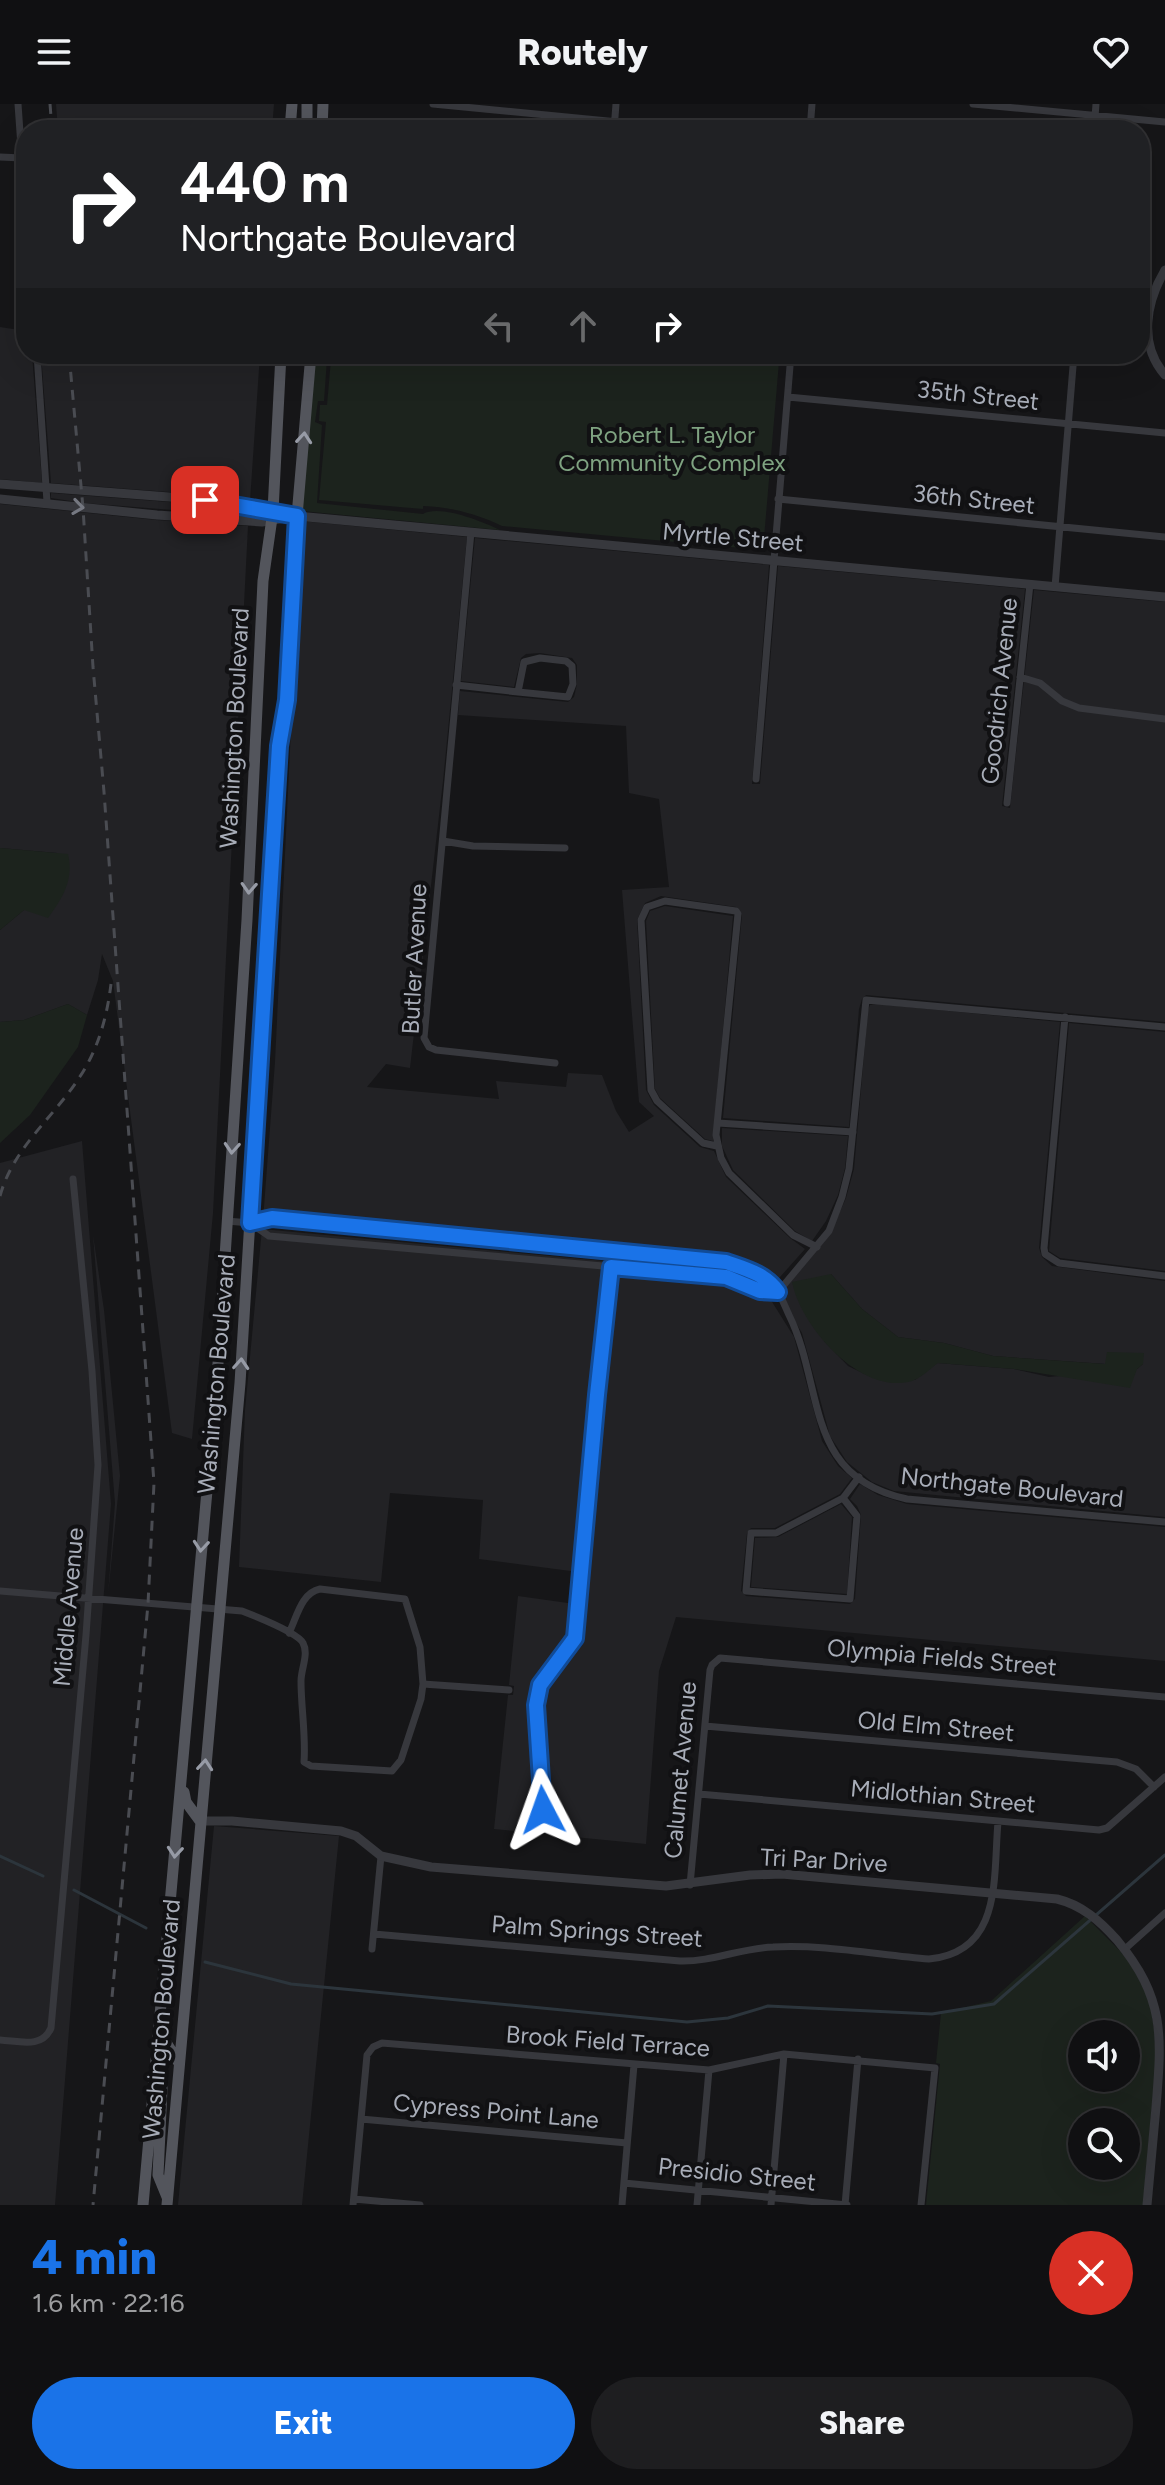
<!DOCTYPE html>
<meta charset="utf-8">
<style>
:root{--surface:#101012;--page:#1e1e20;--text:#f1f3f6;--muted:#9c9d9f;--line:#303032;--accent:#1a73e8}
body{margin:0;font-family:Figtree,sans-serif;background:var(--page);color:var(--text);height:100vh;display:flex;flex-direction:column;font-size:30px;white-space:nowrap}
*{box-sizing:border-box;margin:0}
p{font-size:26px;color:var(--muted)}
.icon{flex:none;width:44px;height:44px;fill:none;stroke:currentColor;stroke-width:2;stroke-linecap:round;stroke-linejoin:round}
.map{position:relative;height:2101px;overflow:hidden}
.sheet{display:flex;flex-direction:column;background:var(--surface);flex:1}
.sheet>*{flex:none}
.hud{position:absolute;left:16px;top:16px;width:1134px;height:244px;border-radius:32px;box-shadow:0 8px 32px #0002,0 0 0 2px var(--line);background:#202124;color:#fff;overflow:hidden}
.tools{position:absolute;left:1068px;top:1916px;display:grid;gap:16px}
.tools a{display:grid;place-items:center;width:72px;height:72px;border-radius:50%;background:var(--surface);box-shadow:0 8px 32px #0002,0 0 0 2px var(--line);font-size:40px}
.pin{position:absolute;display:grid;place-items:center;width:68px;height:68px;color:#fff;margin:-34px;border-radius:16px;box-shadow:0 4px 12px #0006}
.me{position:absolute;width:88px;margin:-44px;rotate:356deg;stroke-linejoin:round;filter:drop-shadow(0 0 6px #0008)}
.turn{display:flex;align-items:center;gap:28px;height:168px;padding:0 32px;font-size:36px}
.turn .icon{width:104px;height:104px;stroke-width:2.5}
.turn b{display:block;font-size:56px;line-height:68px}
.lanes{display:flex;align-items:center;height:76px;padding:0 32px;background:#0003;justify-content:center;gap:40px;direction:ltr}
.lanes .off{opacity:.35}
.round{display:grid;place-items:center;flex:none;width:84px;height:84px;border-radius:42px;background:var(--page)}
.summary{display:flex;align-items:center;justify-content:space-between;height:136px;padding:0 32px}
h1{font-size:48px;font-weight:800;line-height:60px;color:var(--accent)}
.cta{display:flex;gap:16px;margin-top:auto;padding:16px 32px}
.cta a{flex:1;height:92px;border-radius:48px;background:var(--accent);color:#fff;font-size:32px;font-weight:800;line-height:92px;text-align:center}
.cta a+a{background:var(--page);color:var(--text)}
header{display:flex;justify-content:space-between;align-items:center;height:104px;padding:0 32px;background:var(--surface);font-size:36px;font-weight:800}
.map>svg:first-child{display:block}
.built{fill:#222225;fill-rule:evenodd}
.green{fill:#1c231d;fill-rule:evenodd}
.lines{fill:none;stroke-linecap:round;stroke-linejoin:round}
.stream{stroke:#2c353c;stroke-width:3}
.minor{stroke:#37383d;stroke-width:7}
.tertiary{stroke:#37383d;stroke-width:9}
.primary{stroke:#53555c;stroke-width:11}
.rail{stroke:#4a4c52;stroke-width:3;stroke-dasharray:10 8;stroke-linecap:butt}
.oneway{stroke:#979ba6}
.oneway2{stroke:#757881}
.route-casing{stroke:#114b97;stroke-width:20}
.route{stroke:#1a73e8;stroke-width:14}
.labels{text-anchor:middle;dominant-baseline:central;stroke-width:8;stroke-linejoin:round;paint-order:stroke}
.street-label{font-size:24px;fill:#a8adb8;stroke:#111113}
.park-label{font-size:24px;fill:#7fa381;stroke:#111113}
</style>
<header><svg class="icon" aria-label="menu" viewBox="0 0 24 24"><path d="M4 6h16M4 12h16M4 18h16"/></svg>Routely<svg class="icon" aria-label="heart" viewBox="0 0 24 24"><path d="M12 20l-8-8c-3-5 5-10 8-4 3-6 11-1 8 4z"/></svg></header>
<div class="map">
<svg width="1165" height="2101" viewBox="0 0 1165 2101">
<rect width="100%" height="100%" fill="#161618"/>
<path class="built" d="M56,0H274L272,26H58Z
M0,223L26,227V250H32L42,379L0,375Z
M41,250H260L250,397L222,392L51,379Z
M51,389L221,402L249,407V412L84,399L51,394Z
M0,400L156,416L248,422L213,1109L192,1335L172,1329L113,877L102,850L98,876L87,911L68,900L24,916L0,918V826L24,806L57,749L0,744Z
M301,417L467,433L443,677L410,964L386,960L367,983L499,995L496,977L566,983L568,969L602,971L616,1007L629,1028L654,1012L639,998L622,786L669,783L659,695L629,689L626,622L458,611L460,587L568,598L574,593L577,580V561L572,554L540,549L526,550L521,554L514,583L461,577L475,434L769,461L752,680H760L778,462L1025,485L1002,702L1010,704L1034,486L1165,498V918L866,891L862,895L859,905L849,1023L723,1014L742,811L736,803L661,792L645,799L637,816L646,986L654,1001L700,1043L714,1047L726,1073L790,1134L805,1145L772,1182L737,1162L263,1116L275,958Z
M665,802L733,812L713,1037L705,1035L660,994L655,985L646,817L650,807Z
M877,900L1060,918L1039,1144L1042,1153L1052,1162L1165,1177V1413L894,1387L872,1378L847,1358L830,1332L802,1229L778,1189L833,1123L846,1094L854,1065L868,906L870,901ZM831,1170L862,1205L898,1233L944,1239L993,1252L1106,1260L1143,1249V1260L1137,1265L1049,1273L1014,1265L937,1259L915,1276L871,1273L848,1262L824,1237Z
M1069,919L1165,928V1167L1060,1154L1049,1147Z
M722,1024L848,1032L845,1064L838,1091L826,1117L812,1137L795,1127L733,1066L722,1042Z
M82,1037L111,1400L55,2101H0V1059Z
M262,1125L604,1157L578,1468L479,1455L483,1396L390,1389L381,1478L239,1463L245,1306Z
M93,1131L104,1206L120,1372L108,1491L115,1399Z
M612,1158L726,1169L749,1178L769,1193L794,1233L822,1337L838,1362L852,1374L840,1390L775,1424H751L747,1429L741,1487L746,1492L850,1500L855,1495L861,1411L857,1402L850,1395L860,1380L878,1391L907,1400L1165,1423V1557L676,1513L659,1567L646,1740L494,1725L508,1591H513L514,1582L509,1581L518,1492L575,1500L571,1532L536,1578L532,1600L539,1711L548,1710L540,1601L544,1583L571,1550L580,1535Z
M841,1400L852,1413L847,1490L751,1483L755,1434L778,1433Z
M214,1722L339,1732L302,2101H178Z"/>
<path class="green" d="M315,250H331L327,255L324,297H318L315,318L322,321L317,399L423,410C440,400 483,418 500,426L302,407Z
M337,250H694L779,258L763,446L502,422C477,410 451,403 423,402V405L319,396L326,318L319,317L320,301H327L331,255Z
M0,744L68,750C74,776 63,793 48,814L24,806L0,826Z
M68,900L87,911L78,943L30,1011L0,1039V918L24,916Z
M831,1170L862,1205L898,1233L944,1239L993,1252L1105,1260L1107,1248L1144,1249L1143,1260L1137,1265L1130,1284L1014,1265L938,1259C930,1265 921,1274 912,1277C861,1292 801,1223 792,1178Z
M1085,1812L1121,1848L1135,1867L1150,1898L1157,1945L1143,2101H926L940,1960L936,1959L941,1909L991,1897ZM1082,1930H1126V1974H1082ZM1082,2018H1126V2062H1082Z"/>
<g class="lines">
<path class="stream" d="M0,1752L43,1772
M74,1786L146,1824
M205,1858L291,1880L687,1918L728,1914L768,1902L932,1910L994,1900L1165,1751"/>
<path class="minor" d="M18,0L26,113
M433,0L700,26
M973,0L1165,18
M614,26L616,0
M810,26L812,0
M1094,26L1096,0
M0,53L22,54
M37,250L47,398
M788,293L1165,329
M778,395L1165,433
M471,428L424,934L429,943L436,946L555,959
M1055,483L1074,250
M540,554L566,557L572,562L573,580L568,593L518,588L524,558Z
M1020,573L1040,579L1062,597L1079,604L1165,615
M456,581L518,588
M756,675L791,250
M1007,699L1030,480
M443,737L473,742L565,744
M1065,913L1044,1144L1045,1150L1059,1159L1165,1172
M718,1019L853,1028
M717,1042L703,1039L657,997L651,986L641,816L647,803L665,797L736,807L738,810L716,1031L721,1054L729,1069L793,1131L817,1143
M227,1117L250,1119L272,1114L726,1158C741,1163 759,1167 771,1178C779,1186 784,1200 789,1211C825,1284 803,1373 907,1395L1165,1418
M250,1119L269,1132L726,1173L760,1187L778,1188
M778,1188L829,1127L842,1093L849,1065L866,896L1165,923
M843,1394L857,1412L850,1495L746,1487L751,1429H776Z
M843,1394L859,1373
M0,1487L242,1507C255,1512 298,1529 303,1539C309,1550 301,1565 301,1577C301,1604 306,1631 304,1658L311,1662L392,1667L401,1656L421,1595L423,1580L420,1543L405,1495L320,1485C301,1489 297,1513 289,1529
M423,1580L509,1586
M705,1622L1117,1658L1136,1665L1154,1683
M699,1690L1099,1726L1107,1724L1165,1673
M543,1706L536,1601L540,1581L575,1534L611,1163
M690,1781L710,1566L712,1561L720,1554L1165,1593
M374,1830L680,1857C712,1858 741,1844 773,1843C823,1840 879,1851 929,1855C1003,1848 993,1773 998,1718
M372,1845L381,1752
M1125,1845L1165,1809
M0,1936C19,1937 42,1945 51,1924L86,1531L98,1361L92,1267L73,1075
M361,2015L627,2039
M624,2079L847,2101
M354,2095L420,2101
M353,2101L367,1951L373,1943L382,1939L709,1966L784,1950L935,1964L921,2101
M622,2101L634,1961
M697,2101L709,1966
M771,2101L784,1950
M845,2101L858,1955"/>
<path class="tertiary" d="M1165,166C1146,198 1138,240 1165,271
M0,380L221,397L297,412L1165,493
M0,395L157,411L262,418L290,413
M200,1717H232L341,1727L356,1732L381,1752L431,1763L666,1782L750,1771L782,1770L1057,1795C1082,1801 1100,1817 1117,1836C1165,1894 1162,1931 1156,2003C1153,2035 1150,2068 1147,2101"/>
<path class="primary" d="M290,26L292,0
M307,26V0
M322,26L323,0
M184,1688L186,1698L200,1717
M165,1927V1937L179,1959
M156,1970L162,1984L158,2071L167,2093
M143,2101L217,1275L247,816L263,477L273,407L281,250
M167,2101L240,1279L279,642L287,596L297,412L311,250"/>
<path class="rail" d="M50,0L52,26
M69,250L83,404L93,563L104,688L154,1379L148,1500L93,2101
M0,1092C13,1044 53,1014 79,974C98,946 107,913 111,880"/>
</g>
<defs><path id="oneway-chevron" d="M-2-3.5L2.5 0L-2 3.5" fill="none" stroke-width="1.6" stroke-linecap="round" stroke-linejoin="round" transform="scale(2)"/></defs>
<g class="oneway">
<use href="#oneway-chevron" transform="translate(304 334) rotate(-85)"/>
<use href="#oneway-chevron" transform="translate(249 784) rotate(93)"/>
<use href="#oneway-chevron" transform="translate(232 1044) rotate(94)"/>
<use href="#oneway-chevron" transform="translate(241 1260) rotate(-86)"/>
<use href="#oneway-chevron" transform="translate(201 1442) rotate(95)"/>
<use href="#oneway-chevron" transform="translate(205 1661) rotate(-85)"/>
<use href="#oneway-chevron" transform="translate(175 1748) rotate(95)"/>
</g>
<use class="oneway2" href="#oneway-chevron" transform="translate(78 403) rotate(8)"/>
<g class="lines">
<defs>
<path id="route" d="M205,396L297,412L287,596L279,642L250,1119L272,1114L726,1158C746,1165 766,1170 778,1188L760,1187L726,1173L611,1163L597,1291L575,1534L540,1581L536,1601L543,1706"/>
</defs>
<use href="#route" class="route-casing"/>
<use href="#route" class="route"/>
</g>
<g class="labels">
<g class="street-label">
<text transform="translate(978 291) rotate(6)">35th Street</text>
<text transform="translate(974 395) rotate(6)">36th Street</text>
<text transform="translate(733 433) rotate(5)">Myrtle Street</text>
<text transform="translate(999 587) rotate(-84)">Goodrich Avenue</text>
<text transform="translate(234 624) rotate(-87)">Washington Boulevard</text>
<text transform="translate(414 855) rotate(-87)">Butler Avenue</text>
<text transform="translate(216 1270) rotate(-85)">Washington Boulevard</text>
<text transform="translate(1012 1383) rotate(6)">Northgate Boulevard</text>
<text transform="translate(68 1503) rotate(-85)">Middle Avenue</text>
<text transform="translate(942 1553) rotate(5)">Olympia Fields Street</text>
<text transform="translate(936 1622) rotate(5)">Old Elm Street</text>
<text transform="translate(680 1666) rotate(-85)">Calumet Avenue</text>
<text transform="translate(943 1692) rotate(5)">Midlothian Street</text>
<text transform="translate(824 1756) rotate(3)">Tri Par Drive</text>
<text transform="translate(597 1827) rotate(4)">Palm Springs Street</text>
<text transform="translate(161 1915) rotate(-85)">Washington Boulevard</text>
<text transform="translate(608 1937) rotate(4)">Brook Field Terrace</text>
<text transform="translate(496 2007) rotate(5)">Cypress Point Lane</text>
<text transform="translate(737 2070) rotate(6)">Presidio Street</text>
</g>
<g class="park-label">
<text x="672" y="330">Robert L. Taylor<tspan x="672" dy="28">Community Complex</tspan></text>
</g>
</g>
</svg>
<div class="tools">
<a><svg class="icon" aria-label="sound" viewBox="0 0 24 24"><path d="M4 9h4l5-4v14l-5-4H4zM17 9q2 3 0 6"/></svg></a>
<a><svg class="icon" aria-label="search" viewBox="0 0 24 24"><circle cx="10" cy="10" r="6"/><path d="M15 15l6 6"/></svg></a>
</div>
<div class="pin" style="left:205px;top:396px;background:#d93025"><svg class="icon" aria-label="arrive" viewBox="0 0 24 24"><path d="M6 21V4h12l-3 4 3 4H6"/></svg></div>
<svg class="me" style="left:543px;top:1706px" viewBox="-20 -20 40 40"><path d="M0-17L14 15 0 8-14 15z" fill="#1a73e8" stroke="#fff" stroke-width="4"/></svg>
<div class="hud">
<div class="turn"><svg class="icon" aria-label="right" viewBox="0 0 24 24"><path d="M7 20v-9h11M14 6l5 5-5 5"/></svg><div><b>440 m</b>Northgate Boulevard</div></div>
<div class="lanes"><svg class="icon off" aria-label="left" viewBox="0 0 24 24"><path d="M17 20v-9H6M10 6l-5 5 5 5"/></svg><svg class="icon off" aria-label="ahead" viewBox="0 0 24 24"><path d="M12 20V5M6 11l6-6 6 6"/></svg><svg class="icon" aria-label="right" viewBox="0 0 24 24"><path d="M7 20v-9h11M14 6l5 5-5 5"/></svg></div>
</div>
</div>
<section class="sheet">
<div class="summary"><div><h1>4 min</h1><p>1.6 km · 22:16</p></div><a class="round" style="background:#d93025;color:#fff"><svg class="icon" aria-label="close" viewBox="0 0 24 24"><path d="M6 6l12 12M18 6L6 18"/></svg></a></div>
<div class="cta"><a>Exit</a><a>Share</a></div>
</section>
